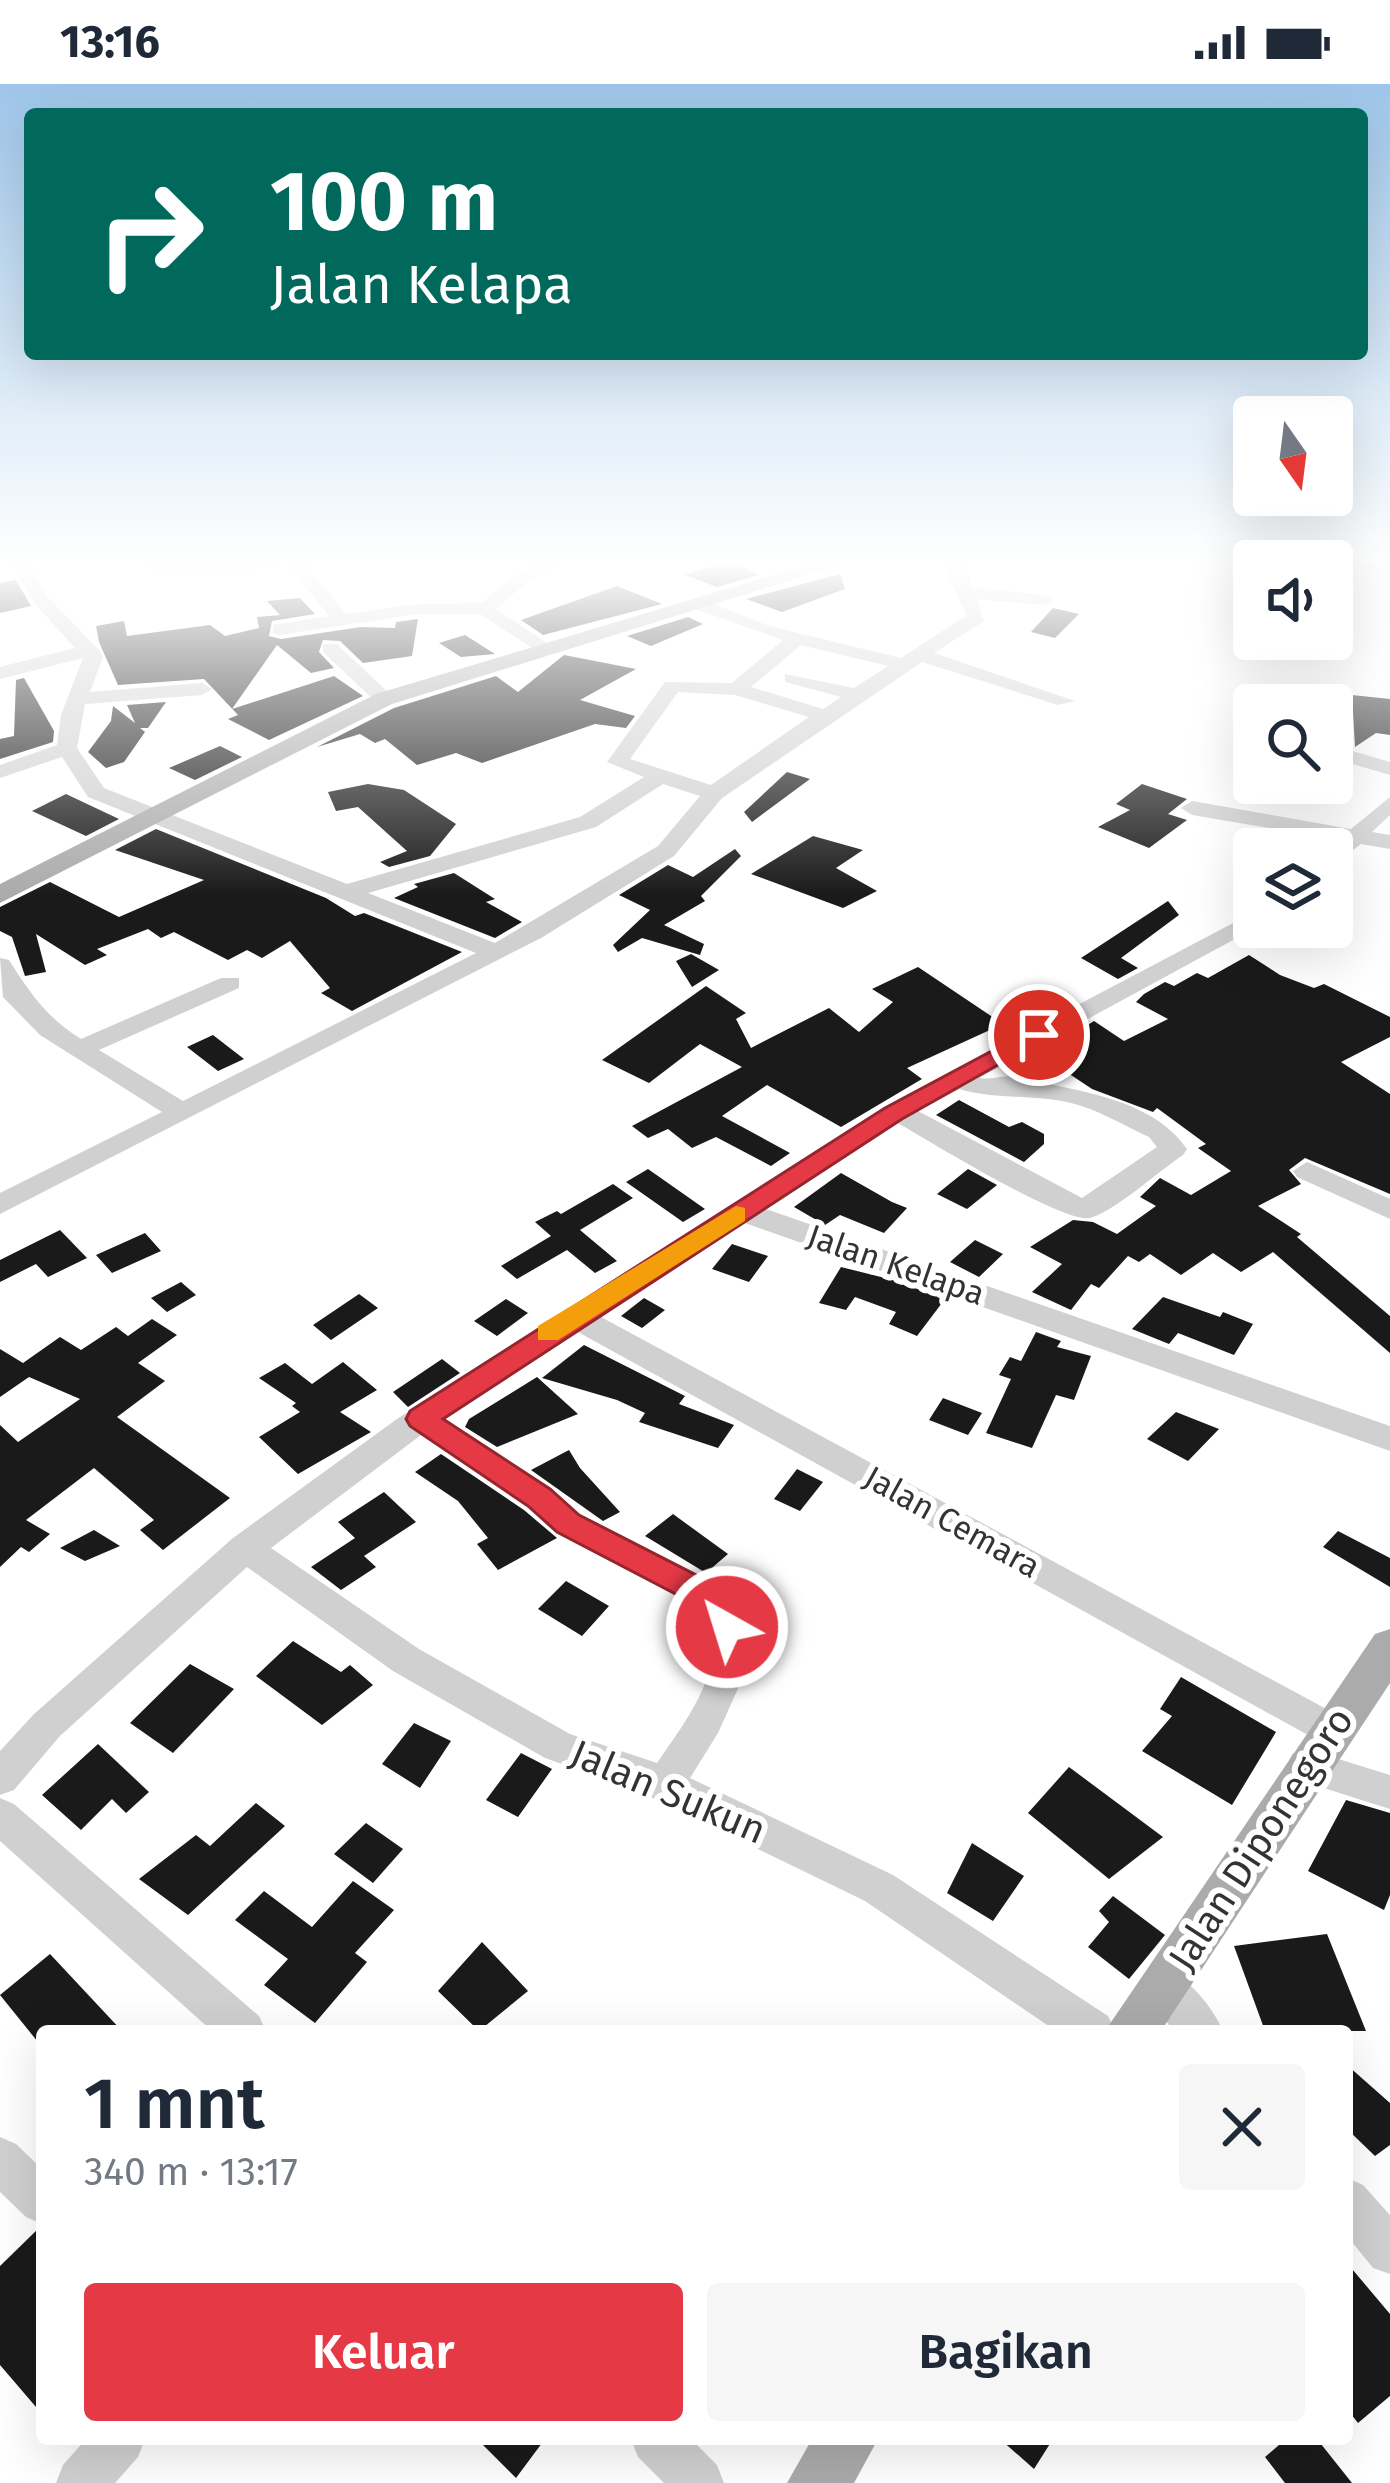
<!DOCTYPE html>
<html lang="id">
<meta charset="utf-8">
<style>
:root{--surface:#fff;--page:#f6f6f7;--text:#1f2937;--muted:#747a83;--accent:#e63946}
body{margin:0;font-family:"Fira Sans",sans-serif;background:var(--page);color:var(--text);height:100vh;display:flex;flex-direction:column;font-size:45px;white-space:nowrap}
*{box-sizing:border-box;margin:0}
p{font-size:39px;color:var(--muted)}
.icon{flex:none;width:66px;height:66px;fill:none;stroke:currentColor;stroke-width:2;stroke-linecap:round;stroke-linejoin:round}
.map{position:relative;flex:1;overflow:hidden}
.sheet{position:absolute;left:36px;top:1941px;width:1317px;height:420px;display:flex;flex-direction:column;background:var(--surface);border-radius:12px;box-shadow:0 12px 48px #0002}
.sheet>*{flex:none}
.hud{position:absolute;left:24px;top:24px;width:1344px;height:252px;border-radius:12px;box-shadow:0 12px 48px #0002;background:#00695c;color:#fff;overflow:hidden}
.needle{width:78px;rotate:166deg}
.buttons{position:absolute;left:1233px;top:312px;display:grid;gap:24px}
.buttons a{display:grid;place-items:center;width:120px;height:120px;border-radius:12px;background:var(--surface);box-shadow:0 12px 48px #0002;font-size:60px}
.pin{position:absolute;display:grid;place-items:center;width:102px;height:102px;color:#fff;margin:-51px;border:6px solid #fff;border-radius:50%;box-shadow:0 3px 12px #0007}
.me{position:absolute;width:132px;margin:-66px;rotate:321deg;stroke-linejoin:round;filter:drop-shadow(0 0 9px #0008)}
.turn{display:flex;align-items:center;gap:42px;height:252px;padding:0 48px;font-size:54px}
.turn .icon{width:156px;height:156px;stroke-width:2.5}
.turn b{display:block;font-size:84px;line-height:102px}
.round{display:grid;place-items:center;flex:none;width:126px;height:126px;border-radius:12px;background:var(--page)}
.summary{display:flex;align-items:center;justify-content:space-between;height:204px;padding:0 48px}
h1{font-size:72px;font-weight:600;line-height:90px}
.button{display:flex;gap:24px;margin-top:auto;padding:24px 48px}
.button a{flex:1;height:138px;border-radius:12px;background:var(--accent);color:#fff;font-size:48px;font-weight:600;line-height:138px;text-align:center}
.button a+a{background:var(--page);color:var(--text)}
.status{display:flex;justify-content:space-between;align-items:center;height:84px;padding:0 60px;background:var(--surface);direction:ltr}
.status svg{height:33px;fill:currentColor}
.map>svg:first-child{display:block}
.building{fill:#1a1a1a}
.lines{fill:none;stroke-linecap:round;stroke-linejoin:round}
.minor{fill:#d0d0d0;fill-rule:evenodd}
.major{fill:#ababab;fill-rule:evenodd}
.route{fill:#e63946;stroke:#96252e;stroke-width:3}
.slow{fill:#f59e0b}
.labels{text-anchor:middle;dominant-baseline:central;stroke-width:12;stroke-linejoin:round;paint-order:stroke}
.street-label{font-size:33px;fill:#333;stroke:#fff}
.near-street-label{font-size:39px;fill:#333;stroke:#fff}
</style>
<div class="status"><b>13:16</b><svg viewBox="0 0 49 12"><path d="M0 12V9h3v3zM5 12V6h3v6zM10 12V3h3v9zM15 12V0h3v12zM26 1h20v11H26zM47 4h2v5h-2z"/></svg></div>
<div class="map">
<svg width="1390" height="2399" viewBox="0 0 1390 2399">
<rect width="100%" height="100%" fill="#fff"/>
<path class="building" d="M730,475L758,491L717,503L685,491Z
M840,490L845,505L782,528L746,515Z
M16,496L31,522L0,529V499Z
M617,502L662,520L543,551L521,536Z
M300,514L315,530L272,537L269,552L281,555L361,543L395,544L396,538L418,535L412,572L363,579L340,557L323,556L319,568L334,584L311,589L277,561L232,625L334,592L363,612L269,656L228,635L238,631L204,595L118,601L99,558L96,542L124,537L127,552L210,541L225,552L259,544L257,533L280,531L267,517Z
M1053,524L1079,530L1055,554L1031,548Z
M688,533L703,540L651,562L627,552Z
M465,551L495,570L461,573L439,559Z
M564,571L636,585L580,616L635,632L626,644L595,640L482,679L456,669L417,681L385,655L375,659L360,650L317,663L394,624L496,592L518,608Z
M24,594L54,647L53,658L0,675V655L14,652L16,596Z
M1352,611L1390,615V651L1376,649L1355,663Z
M166,618L148,644H140L145,648L124,678L106,684L88,668L111,637L113,622L135,639L127,621Z
M220,662L242,673L195,696L169,684Z
M787,688L810,695L752,738L744,728Z
M368,700L404,706L456,740L430,772L389,783L380,778L407,767L358,723L336,727L328,708Z
M1142,700L1187,715L1168,730L1187,736L1149,764L1098,743L1130,726L1116,720Z
M66,710L119,735L86,752L32,727Z
M156,745L326,814L355,832L364,829L462,868L352,927L321,909L330,904L290,857L262,874L247,866L228,876L174,848L161,854L148,845L97,865L107,871L85,881L36,850L46,888L25,892L12,853L0,847V823L50,798L119,833L204,796L115,766Z
M813,752L863,766L836,784L877,807L843,824L751,790Z
M735,765L741,772L701,812L705,817L664,841L704,860L700,871L642,854L618,868L613,861L650,826L619,811L668,781L693,793Z
M454,789L495,815L486,818L522,838L495,854L394,814L418,803L414,800Z
M1168,817L1179,831L1121,874L1138,884L1118,895L1081,874Z
M691,870L719,886L692,903L676,877Z
M1249,871L1280,891L1314,904L1324,900L1390,933V953L1341,978L1390,1010V1110L1305,1074L1289,1086L1301,1100L1258,1122L1301,1150L1297,1153L1390,1232V1269L1273,1168L1241,1188L1213,1169L1181,1191L1150,1170L1139,1178L1128,1172L1099,1204L1091,1200L1071,1226L1032,1208L1062,1180L1030,1163L1073,1136L1093,1138L1117,1150L1156,1122L1140,1113L1160,1094L1191,1111L1231,1087L1198,1064L1206,1060L1157,1024L1153,1028L1092,1005L1068,989L1056,997L1014,988L1094,937L1124,957L1168,935L1136,918L1144,910L1165,898L1174,902L1197,889L1208,894Z
M918,883L1003,940L907,984L922,995L841,1043L767,1001L722,1032L790,1069L771,1082L716,1053L692,1064L668,1045L648,1054L632,1042L742,983L700,960L649,999L602,976L706,902L746,929L736,935L751,964L829,924L859,948L893,918L872,905Z
M1039,915L1059,926L1023,945L1004,933Z
M213,951L244,975L218,987L187,963Z
M959,1016L1009,1043L1022,1038L1044,1050V1060L1024,1078L936,1031Z
M648,1085L705,1125L683,1138L626,1098Z
M968,1085L997,1101L967,1125L937,1110Z
M841,1089L892,1118L907,1124L884,1149L840,1131L825,1141L794,1123Z
M613,1100L633,1114L580,1146L617,1177L595,1189L567,1166L517,1195L501,1182L551,1152L535,1138L557,1127L561,1130Z
M60,1146L87,1174L48,1193L36,1180L0,1198V1176Z
M145,1149L161,1167L112,1189L96,1171Z
M975,1156L1003,1170L979,1193L950,1178Z
M732,1160L768,1172L749,1198L712,1185Z
M841,1183L893,1196L945,1215L917,1252L889,1240L896,1228L855,1213L846,1226L819,1219Z
M181,1198L196,1211L167,1228L151,1214Z
M359,1210L378,1224L331,1256L313,1241Z
M1163,1213L1220,1233L1223,1228L1253,1240L1234,1271L1178,1249L1169,1260L1132,1245Z
M644,1214L665,1226L642,1244L621,1232Z
M506,1215L528,1229L497,1252L474,1237Z
M152,1235L177,1251L138,1279L165,1297L117,1333L230,1414L163,1466L140,1446L154,1436L94,1384L26,1436L50,1450L29,1468L21,1463L0,1483V1341L18,1358L80,1315L29,1293L0,1313V1265L23,1279L60,1253L81,1266L116,1243L128,1252Z
M1036,1248L1061,1257L1057,1263L1091,1272L1074,1316L1056,1311L1032,1364L986,1349L1011,1295L999,1291L1010,1273L1021,1277Z
M584,1261L685,1312L679,1320L734,1341L718,1364L639,1338L645,1329L617,1316L542,1294Z
M442,1275L460,1289L408,1323L393,1308Z
M343,1278L377,1306L340,1328L371,1348L298,1390L259,1353L300,1328L292,1322L296,1319L259,1294L285,1279L312,1300Z
M537,1293L578,1330L497,1363L465,1343L469,1335Z
M943,1314L982,1329L968,1351L929,1336Z
M1176,1328L1219,1345L1188,1377L1147,1355Z
M569,1366L580,1384L620,1428L603,1437L531,1386Z
M441,1370L524,1426L557,1454L498,1486L477,1460L488,1454L458,1417L415,1388Z
M797,1385L823,1398L800,1427L774,1415Z
M384,1408L416,1438L364,1472L376,1483L341,1506L311,1483L355,1454L338,1438Z
M673,1430L728,1470L706,1489L645,1452Z
M94,1446L120,1462L85,1477L60,1464Z
M1338,1447L1390,1474V1503L1323,1463Z
M566,1497L609,1522L582,1552L538,1525Z
M293,1557L341,1588L350,1581L373,1601L322,1641L256,1592Z
M190,1580L234,1605L173,1669L130,1639Z
M1181,1593L1276,1648L1232,1721L1142,1667L1172,1632L1160,1625Z
M414,1639L451,1657L420,1704L382,1680Z
M98,1660L149,1708L126,1729L112,1715L81,1746L42,1711Z
M521,1669L552,1685L518,1733L486,1716Z
M1069,1683L1163,1753L1109,1795L1028,1729Z
M1346,1716L1390,1729V1811L1384,1826L1308,1787Z
M256,1719L285,1742L188,1831L139,1795L196,1751L210,1762Z
M366,1739L403,1765L373,1799L334,1770Z
M972,1759L1024,1792L993,1837L947,1809Z
M353,1797L394,1826L355,1869L367,1878L315,1939L264,1901L288,1875L235,1836L264,1807L312,1843Z
M1113,1812L1165,1851L1129,1895L1088,1863L1109,1838L1099,1827Z
M1327,1850L1366,1947H1265L1234,1862Z
M482,1858L528,1907L479,1947L438,1907Z
M50,1870L122,1947H42V1963L0,1911Z
M1347,1981L1390,2019V2061L1375,2072L1347,2045Z
M39,2144H42V2330L0,2281V2182Z
M1347,2179L1390,2230V2312L1358,2339L1347,2325Z
M477,2355H545L516,2394Z
M1000,2355H1053L1034,2385Z
M1286,2355H1317L1352,2399H1285L1265,2373Z"/>
<g class="lines">
<path class="minor" d="M8,475H26L48,513L99,566L103,573L90,608L202,599L212,605L202,611L85,620L77,664L104,704L347,800L580,733L644,693L607,678L665,598L732,599L783,556L690,523V515H702L769,542L901,574L967,531L948,493V475H966L971,503L1044,511L1053,516L1044,521L977,515L984,537L934,569L1075,617L1058,621L922,578L722,714L674,772L541,854L0,1130V1109L162,1028L40,951L3,913L0,874L9,876C30,909 46,933 81,955L221,894H239V904L99,966L183,1017L476,869L88,713L62,673L0,694V681L57,661L61,631L83,574L0,595V583L75,564L35,520ZM801,561L888,582L854,604L785,590V598L841,613L823,625L751,603ZM678,608L735,611L809,633L711,701L630,675ZM663,700L700,712L658,762L495,859L368,809L596,743Z
M134,475L196,481L301,475L346,530L417,520L482,519L512,493L547,475H569L524,501L496,525L550,561L552,565L543,571L480,530H417L280,551L273,549V541L329,532L287,480C240,488 176,506 134,475Z
M323,560H337L391,611V619H377L323,568Z
M1236,634L1254,635V648L1236,642Z
M1332,661L1390,678V691L1332,674Z
M1390,713V731L1372,748L1390,751V765L1361,760L1332,782L1329,765L1339,756L1192,731L1181,724L1192,717L1351,745Z
M1254,828L1257,843L979,994C991,996 1005,990 1017,993C1073,1007 1150,1012 1187,1065L1183,1071C1159,1087 1115,1127 1090,1134C1064,1140 927,1056 898,1039L766,1125L1390,1342V1367L745,1139L601,1233L1343,1634L1349,1645L1343,1656L1330,1661L1317,1656L578,1248L445,1335L551,1404L580,1430L735,1509L749,1541L745,1589L718,1649L690,1694L893,1791L1108,1932L1115,1947H1056L865,1817L640,1708L545,1674L393,1587L247,1483L60,1652L14,1706L0,1711V1667L34,1630L233,1454L397,1335L888,1021ZM959,1005C996,1016 1033,1010 1071,1019C1097,1025 1125,1042 1149,1053L1157,1063L1082,1114L918,1027ZM421,1351L527,1422L556,1448L708,1528C729,1583 686,1637 657,1679L570,1650L419,1565L271,1464Z
M1307,1078L1390,1115V1135L1297,1093L1293,1087Z
M1306,1665L1390,1691V1725L1292,1694L1287,1682L1292,1670Z
M0,1714L14,1720L259,1932L266,1947H212L0,1757Z
M1164,1884C1189,1894 1212,1922 1223,1947H1173L1143,1904L1149,1890Z
M0,2053L16,2060L42,2085V2140L26,2133L0,2108Z
M1347,2094L1363,2101L1390,2131V2190L1373,2184L1347,2152Z
M86,2355H145L138,2373L115,2399H56L63,2381Z
M631,2355H691L717,2381L724,2399H664L638,2373Z"/>
<path class="major" d="M827,475H859L392,620L0,819V800L376,610Z
M1288,475H1390V486L1332,483V477Z
M1390,1545V1599L1161,1947H1105L1375,1550Z
M812,2355H878L854,2399H787Z"/>
</g>
<linearGradient id="sky" x2="0" y2="1"><stop stop-color="#9ec6ea"/><stop offset="0.59" stop-color="#fff"/><stop offset="1" stop-color="#fff" stop-opacity="0"/></linearGradient>
<rect width="1390" height="811" fill="url(#sky)"/>
<path class="route" d="M1031,946L1051,951L902,1035L443,1335L550,1405L579,1431L733,1510L746,1532L738,1553H715L710,1528L557,1448L528,1422L410,1342L406,1335L410,1327L885,1024Z"/>
<path class="slow" d="M736,1122L745,1124V1137L558,1256H538V1242Z"/>
<g class="labels">
<g class="street-label">
<text transform="translate(896 1181) rotate(19)">Jalan Kelapa</text>
<text transform="translate(952 1438) rotate(29)">Jalan Cemara</text>
</g>
<g class="near-street-label">
<text transform="translate(668 1708) rotate(23)">Jalan Sukun</text>
<text transform="translate(1261 1755) rotate(-57)">Jalan Diponegoro</text>
</g>
</g>
</svg>
<div class="buttons">
<a><svg class="needle" viewBox="-14 -14 28 28"><path d="M0-13l5 13h-10z" fill="#e53935"/><path d="M0 13l5-13h-10z" fill="#747a83"/></svg></a>
<a><svg class="icon" aria-label="sound" viewBox="0 0 24 24"><path d="M4 9h4l5-4v14l-5-4H4zM17 9q2 3 0 6"/></svg></a>
<a><svg class="icon" aria-label="search" viewBox="0 0 24 24"><circle cx="10" cy="10" r="6"/><path d="M15 15l6 6"/></svg></a>
<a><svg class="icon" aria-label="layers" viewBox="0 0 24 24"><path d="M12 4l9 5-9 5-9-5zM3 14l9 5 9-5"/></svg></a>
</div>
<div class="pin" style="left:1039px;top:951px;background:#d93025"><svg class="icon" aria-label="arrive" viewBox="0 0 24 24"><path d="M6 21V4h12l-3 4 3 4H6"/></svg></div>
<svg class="me" style="left:727px;top:1543px" viewBox="-20 -20 40 40"><circle r="17" fill="#e63946" stroke="#fff" stroke-width="3"/><path d="M0-11L8 9 0 5-8 9z" fill="#fff"/></svg>
<div class="hud">
<div class="turn"><svg class="icon" aria-label="right" viewBox="0 0 24 24"><path d="M7 20v-9h11M14 6l5 5-5 5"/></svg><div><b>100 m</b>Jalan Kelapa</div></div>
</div>
<section class="sheet">
<div class="summary"><div><h1>1 mnt</h1><p>340 m · 13:17</p></div><a class="round"><svg class="icon" aria-label="close" viewBox="0 0 24 24"><path d="M6 6l12 12M18 6L6 18"/></svg></a></div>
<div class="button"><a>Keluar</a><a>Bagikan</a></div>
</section>
</div>
